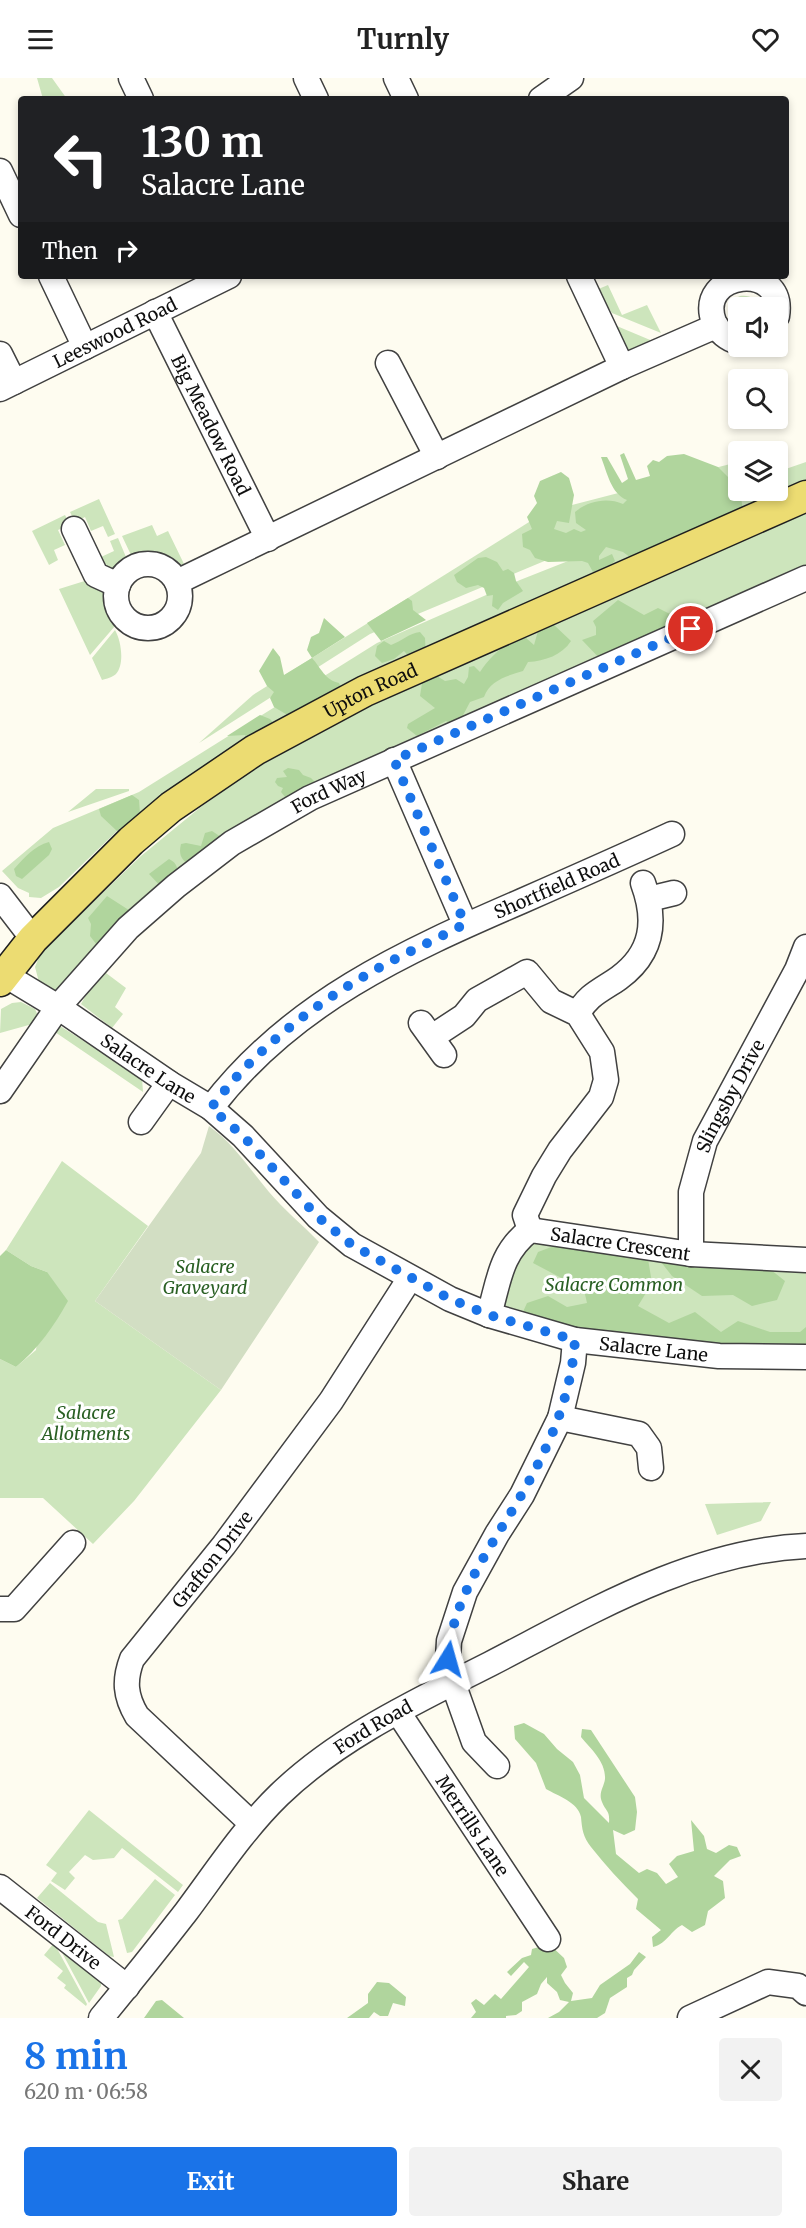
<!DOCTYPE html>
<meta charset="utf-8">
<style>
:root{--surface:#fff;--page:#f2f2f2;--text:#222;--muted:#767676;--accent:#1a73e8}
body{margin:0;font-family:Merriweather,serif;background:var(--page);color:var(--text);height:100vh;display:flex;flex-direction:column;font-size:22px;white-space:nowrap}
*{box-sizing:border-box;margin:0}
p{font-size:20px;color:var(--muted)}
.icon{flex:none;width:33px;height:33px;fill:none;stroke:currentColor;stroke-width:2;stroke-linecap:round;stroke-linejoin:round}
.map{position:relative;height:1940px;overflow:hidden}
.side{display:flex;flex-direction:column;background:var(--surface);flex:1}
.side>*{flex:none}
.top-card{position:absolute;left:18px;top:18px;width:771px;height:183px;border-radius:6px;box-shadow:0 3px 9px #0003;background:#202124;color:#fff;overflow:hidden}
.fabs{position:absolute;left:728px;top:219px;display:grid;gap:12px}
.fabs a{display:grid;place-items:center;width:60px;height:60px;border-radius:6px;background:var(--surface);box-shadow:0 3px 9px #0003;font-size:30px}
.pin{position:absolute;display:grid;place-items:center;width:51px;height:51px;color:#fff;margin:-26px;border:3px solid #fff;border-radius:50%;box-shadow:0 2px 6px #0007}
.me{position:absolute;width:66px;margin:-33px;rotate:8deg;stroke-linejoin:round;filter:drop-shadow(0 0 4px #0008)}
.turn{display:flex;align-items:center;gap:21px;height:126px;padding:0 24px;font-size:27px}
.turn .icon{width:78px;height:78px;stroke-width:2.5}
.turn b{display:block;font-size:42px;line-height:51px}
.then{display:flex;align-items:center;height:57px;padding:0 24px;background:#0003;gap:12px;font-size:22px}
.round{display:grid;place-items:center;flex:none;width:63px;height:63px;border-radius:6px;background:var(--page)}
.summary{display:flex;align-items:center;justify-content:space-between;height:102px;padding:0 24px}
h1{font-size:36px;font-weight:700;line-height:45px;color:var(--accent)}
.cta{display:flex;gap:12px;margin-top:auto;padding:12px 24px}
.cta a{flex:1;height:69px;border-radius:6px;background:var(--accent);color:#fff;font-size:24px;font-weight:700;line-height:69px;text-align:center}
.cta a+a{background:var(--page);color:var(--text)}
header{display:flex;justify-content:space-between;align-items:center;height:78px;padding:0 24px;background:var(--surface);font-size:27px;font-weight:700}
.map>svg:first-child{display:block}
.green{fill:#cde5bc}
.forest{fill:#b0d59d}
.cemetery{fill:#d2dec3}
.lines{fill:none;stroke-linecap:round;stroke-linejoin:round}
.minor-casing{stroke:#414141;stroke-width:27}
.major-casing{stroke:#1f1f1f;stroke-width:33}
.minor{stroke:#fff;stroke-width:24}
.major{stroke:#ecdc72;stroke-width:30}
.route{stroke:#1a73e8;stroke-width:10;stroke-dasharray:0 18}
.labels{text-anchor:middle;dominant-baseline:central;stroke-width:6;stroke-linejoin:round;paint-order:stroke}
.street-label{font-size:18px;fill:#0e0e0e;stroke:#fff}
.park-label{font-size:18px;font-style:italic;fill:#2a6024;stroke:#fff}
</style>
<header><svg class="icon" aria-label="menu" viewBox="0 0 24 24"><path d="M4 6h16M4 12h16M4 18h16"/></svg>Turnly<svg class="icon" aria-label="heart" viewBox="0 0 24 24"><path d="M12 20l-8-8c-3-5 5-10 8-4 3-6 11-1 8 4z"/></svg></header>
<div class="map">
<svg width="806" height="1940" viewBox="0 0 806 1940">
<rect width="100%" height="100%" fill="#fefcf0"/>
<path class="green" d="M37,0H52L67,21H43Z
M608,207L622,237L647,227L661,255L612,235L596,212Z
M740,218C750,217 756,220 759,229L738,230V247C725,239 726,224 740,218Z
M612,246L655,264L626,277Z
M738,384V402L370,556L199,665L253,617L545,434Z
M806,384V410L191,699L117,753L59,809L41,820L29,819V815L18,810L2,793L53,750L139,714L377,565L520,502L682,438L738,412H777V394Z
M99,421L115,456L108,459L103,448L91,453L85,439L75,444L70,434Z
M806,435V494L323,709L64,907L51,915L40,908L35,889L41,874L141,778L202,728L266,683L334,644Z
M65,437L70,447L58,452L65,467L54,472L58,482L49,487L32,453Z
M152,447L157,458L168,453L184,486L181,487C162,475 153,470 131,477L122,458Z
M118,460L126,479L109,495L98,485L101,479L114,473L110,463Z
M91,501L103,512L107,533L115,548L90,577L59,511Z
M115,552C121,562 125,586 116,596C113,599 106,601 102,602L92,580Z
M96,711H129V713L68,734Z
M106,895L126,910L115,929L123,936L112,950L81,926L86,917Z
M21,924L35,931L38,938L36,945L0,955L1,931L12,925Z
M60,948L142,1000L143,1014L52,952Z
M62,1083L148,1148L95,1223L221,1312L134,1423L93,1466L43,1420H0V1281L16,1289L36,1272L47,1194L31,1188L6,1172Z
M535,1161L806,1190V1272L513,1238L502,1225L508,1196Z
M771,1424L761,1443L717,1457L705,1426Z
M89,1732L183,1807L178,1814L122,1770L114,1780L93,1782L85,1777L69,1794L75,1800L65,1812L51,1803L57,1795L46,1787Z
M155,1801L175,1817L132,1874L127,1875L118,1842L122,1841Z
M50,1805L98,1844L106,1846L114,1879L109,1878L37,1820Z
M54,1865L87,1926L86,1928L64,1910L66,1907L57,1900L63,1893L44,1877Z
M59,1869L101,1903V1908L89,1925Z"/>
<path class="forest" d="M624,375L636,402L650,398L647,388L653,382L659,384L667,378L684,376L718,389L738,409V412L740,413L744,438L669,471L655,468L657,476L638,485L623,474L606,469L599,478V482L612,476L615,483L609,488L593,494L588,485L582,483L548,484L535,480L530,472L523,469L522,456L532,451L527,439L537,425L534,418L540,403L561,394L569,400L574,417L569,445L557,443L554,451L566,455L574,451L581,454L586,452L576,445L575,434C588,423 607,419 623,426L627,422C611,416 607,394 601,379H607L622,405L628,401L620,377Z
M486,479L497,484L503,493L508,491L514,495L516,503L523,513L503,525L498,532L492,528L493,517L487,518L484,510L478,507L466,510L457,504L454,497L478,480Z
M408,520L412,523L413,532L426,542L381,563L367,545Z
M618,522L644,537L658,530L688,545L603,584L582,562L596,557V549L593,543Z
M324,540L345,559L312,580C321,590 325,602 339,605L344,616L294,641L274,629L270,620L274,614L267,608L259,593L273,570L280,579L284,597L312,580L307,572L311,559L319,555Z
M553,546L571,563C562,577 545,583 528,584L523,593C507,598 490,602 484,619L470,624L459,645L452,646L446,643L417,658L407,650L408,646L435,630L420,618L422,605L437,598L445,603L456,601L464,606L468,599L469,589L474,588L480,594C491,577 506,564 525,559L534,567L538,553Z
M420,554L425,560L426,578L414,584L404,573L394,581L382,585L375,578L377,568L384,563L391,567C402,563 409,555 420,554Z
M260,637L270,641L278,650L251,664L245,657L227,658Z
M288,690L299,692L303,697L311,700L318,707L290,725L281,714L283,710L278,708L275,704L277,700L287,699L283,693Z
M132,717L139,722L140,736L117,753L101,738L99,731Z
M212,753L227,763L193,789C182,783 178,778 181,766L186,765L201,768L205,755Z
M49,764L52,771L49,777L22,801L16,798L14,791C25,779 34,768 49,764Z
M169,781C178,785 178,792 178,801L164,812L149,796Z
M107,818L135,836L100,871L90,858L91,846L88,840Z
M562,1165L648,1181L652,1205L638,1228L669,1245L695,1234L721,1254L738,1243L770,1254H800L806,1249V1272L582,1258L522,1236L527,1225L548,1218L567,1229L587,1225L584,1212L533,1185L538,1174Z
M6,1172L31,1188L47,1194L68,1223C54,1248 39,1270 16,1289L0,1281V1178Z
M661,1184L766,1188L785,1203L777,1222L752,1228L733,1217L702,1218L672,1198Z
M524,1645L544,1656L557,1671L573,1684L580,1697L584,1720L609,1745C610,1732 606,1734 602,1724C598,1715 604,1709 605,1701C606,1684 591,1671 581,1659L582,1651L591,1652L635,1719L637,1734L635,1752L624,1757L613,1752L616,1776L639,1795L647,1791L657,1795L666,1806L678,1799L669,1786L677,1778L694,1773L691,1742L704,1758L707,1771L716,1775L729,1767L737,1769L741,1778L730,1782L714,1798L723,1803L725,1820L708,1833L705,1847L692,1854L682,1847C670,1853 668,1865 653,1869L652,1859L661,1852L636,1831L638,1821C621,1804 605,1787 591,1769C583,1759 582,1751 581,1739C578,1724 558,1718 546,1711L536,1685L515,1661L514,1648Z
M549,1866L564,1880L567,1889L561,1897L565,1905L573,1915L571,1923L592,1920L600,1907L630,1886L639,1874L646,1879L634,1892L632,1897L627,1900V1909L610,1920L605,1935L597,1940H548L559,1934L569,1924L560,1922L557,1914L547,1905V1899L541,1906L537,1916L522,1924V1933L516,1937L506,1938V1940H471L476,1934L471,1925L476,1921L484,1927L495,1916L501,1921L529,1889L524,1884L511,1898L507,1894L522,1880L531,1877L532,1871Z
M377,1904L389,1905L406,1919L405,1928L393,1925L388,1938H380L374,1934L369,1940H347L368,1925V1916Z
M162,1922L184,1940H144L156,1923Z"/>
<path class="cemetery" d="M209,1048C234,1066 249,1090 269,1114C284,1132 303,1147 319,1164L221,1312L95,1223L201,1075Z"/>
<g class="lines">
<defs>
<g id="minor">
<path d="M131,0L141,21"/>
<path d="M306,0L316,21"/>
<path d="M396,0L406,21"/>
<path d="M541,21L571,0"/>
<path d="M0,93L21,137"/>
<path d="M51,198L85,269"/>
<path d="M579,198L622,289"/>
<path id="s1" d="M155,234L268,461"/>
<path d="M738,264C727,261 719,254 714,244C695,193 786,182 777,238"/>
<path d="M0,276L14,304"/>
<path d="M388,285L437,379"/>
<path id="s2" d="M0,311L229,198"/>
<path d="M74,451L96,497L118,507"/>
<circle cx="148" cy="518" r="32"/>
<path d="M177,504L622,289L716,248"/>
<path d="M394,682L465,846"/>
<path d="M0,818L33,861"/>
<path d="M649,821L674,815"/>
<path id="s3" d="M5,897L58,929L169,1005L211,1030L243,1058L318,1139L352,1167L450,1221L489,1237L575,1262L719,1278L806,1279"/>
<path d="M578,936C587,917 602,912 619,900C653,875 657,843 643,805"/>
<path d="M421,945L444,977"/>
<path d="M432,959L464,938L477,922L527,894L551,923L578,936L602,974L606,1002L601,1019L560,1072L544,1098L525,1137L530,1152"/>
<path id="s4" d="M0,1013L58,929L128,850L176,808L232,765L310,720L806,500"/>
<path id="s5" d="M211,1030C291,925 404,874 522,823C572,801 622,779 672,756"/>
<path d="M141,1044L169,1005"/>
<path id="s6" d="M691,1176V1114L705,1063L797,892L806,869"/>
<path id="s7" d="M489,1237C499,1203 500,1175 530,1152L691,1176L806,1182"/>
<path d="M560,1340L639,1356L649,1370L651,1390"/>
<path d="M0,1531H14L73,1465"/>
<path id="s8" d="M398,1634L548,1861"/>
<path d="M497,1688L474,1664L453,1605L448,1581L449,1563L465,1514L497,1456L522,1417L560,1340L573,1285L575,1262"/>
<path id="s9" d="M251,1745L137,1638C125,1618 124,1602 132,1581L224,1467L331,1323L410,1200"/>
<path id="s10" d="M0,1809L127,1909"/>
<path id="s11" d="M101,1940C130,1905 158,1870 186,1834C216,1794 243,1752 279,1717C339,1659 417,1623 490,1586C589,1535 692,1473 806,1468"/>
<path d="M690,1940L768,1904L798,1908L806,1915"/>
</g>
<g id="major">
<path id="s12" d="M0,903L33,861L131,763L171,729L255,672L365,613L806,418"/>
</g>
</defs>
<use href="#minor" class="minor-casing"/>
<use href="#major" class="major-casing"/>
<use href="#minor" class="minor"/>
<use href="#major" class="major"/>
</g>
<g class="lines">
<path class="route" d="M448,1581C452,1519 492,1468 522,1416C550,1366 571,1320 575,1262L489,1237L450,1221L352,1167L318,1139L243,1058L211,1030C251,976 305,933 363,899C396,879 431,864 465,846L394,682L691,551"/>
</g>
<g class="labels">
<g class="street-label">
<text stroke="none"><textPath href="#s2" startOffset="128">Leeswood Road</textPath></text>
<text stroke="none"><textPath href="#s1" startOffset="126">Big Meadow Road</textPath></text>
<text stroke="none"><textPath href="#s12" startOffset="476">Upton Road</textPath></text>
<text stroke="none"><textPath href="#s4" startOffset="452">Ford Way</textPath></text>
<text stroke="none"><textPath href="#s5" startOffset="416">Shortfield Road</textPath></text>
<text stroke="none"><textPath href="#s3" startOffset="171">Salacre Lane</textPath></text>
<text stroke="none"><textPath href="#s6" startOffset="166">Slingsby Drive</textPath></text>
<text stroke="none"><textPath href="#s7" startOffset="188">Salacre Crescent</textPath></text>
<text stroke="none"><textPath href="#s3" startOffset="765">Salacre Lane</textPath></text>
<text stroke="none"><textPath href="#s9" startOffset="344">Grafton Drive</textPath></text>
<text stroke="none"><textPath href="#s11" startOffset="402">Ford Road</textPath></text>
<text stroke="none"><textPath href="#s8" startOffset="136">Merrills Lane</textPath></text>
<text stroke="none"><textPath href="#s10" startOffset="81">Ford Drive</textPath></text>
</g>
<g class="park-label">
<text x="205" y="1188">Salacre<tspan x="205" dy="21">Graveyard</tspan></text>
<text x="614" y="1206">Salacre Common</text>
<text x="86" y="1334">Salacre<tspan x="86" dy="21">Allotments</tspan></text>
</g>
</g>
</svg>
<div class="fabs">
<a><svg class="icon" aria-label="sound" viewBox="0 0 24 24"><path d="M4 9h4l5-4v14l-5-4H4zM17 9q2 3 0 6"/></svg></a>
<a><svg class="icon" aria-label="search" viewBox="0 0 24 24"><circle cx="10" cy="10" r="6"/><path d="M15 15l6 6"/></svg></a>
<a><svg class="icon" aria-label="layers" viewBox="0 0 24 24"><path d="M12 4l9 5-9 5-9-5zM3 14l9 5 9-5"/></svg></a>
</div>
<div class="pin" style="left:691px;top:551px;background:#d93025"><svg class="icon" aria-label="arrive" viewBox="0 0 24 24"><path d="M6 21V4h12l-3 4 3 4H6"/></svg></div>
<svg class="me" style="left:448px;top:1581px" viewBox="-20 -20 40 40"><path d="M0-17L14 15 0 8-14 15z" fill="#1a73e8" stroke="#fff" stroke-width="4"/></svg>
<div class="top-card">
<div class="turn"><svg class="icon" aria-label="left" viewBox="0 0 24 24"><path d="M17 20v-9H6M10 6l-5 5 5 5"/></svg><div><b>130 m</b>Salacre Lane</div></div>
<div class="then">Then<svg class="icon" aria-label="right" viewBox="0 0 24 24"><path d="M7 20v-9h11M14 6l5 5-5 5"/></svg></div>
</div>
</div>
<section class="side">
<div class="summary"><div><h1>8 min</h1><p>620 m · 06:58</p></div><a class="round"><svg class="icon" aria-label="close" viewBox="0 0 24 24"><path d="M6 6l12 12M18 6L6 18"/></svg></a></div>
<div class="cta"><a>Exit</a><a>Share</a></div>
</section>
